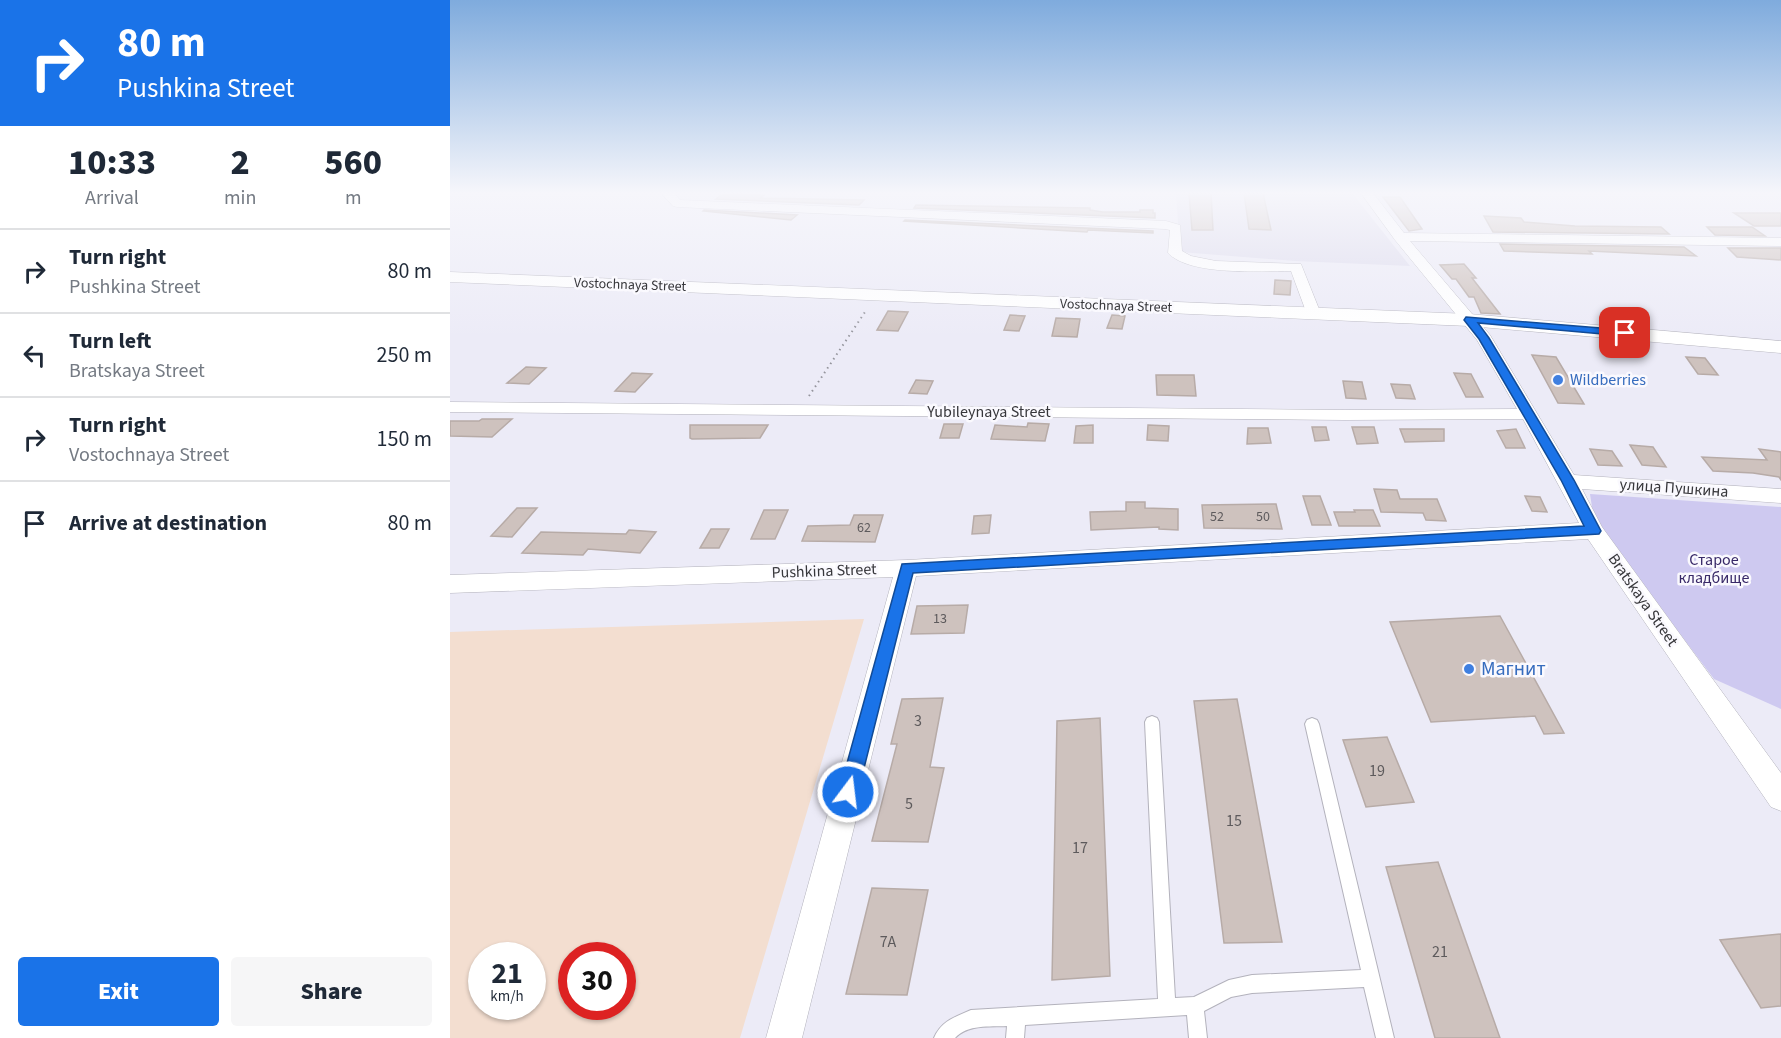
<!DOCTYPE html>
<meta charset="utf-8">
<style>
:root{--surface:#fff;--page:#f6f6f7;--text:#1f2937;--muted:#747a83;--line:#e0e1e3;--accent:#1a73e8}
body{margin:0;font-family:"Source Sans 3",sans-serif;background:var(--page);color:var(--text);height:100vh;display:flex;flex-direction:column;font-size:22px;white-space:nowrap}
*{box-sizing:border-box;margin:0}
p{font-size:20px;color:var(--muted)}
.icon{flex:none;width:33px;height:33px;fill:none;stroke:currentColor;stroke-width:2;stroke-linecap:round;stroke-linejoin:round}
.map{position:relative;flex:1;overflow:hidden}
.panel{display:flex;flex-direction:column;background:var(--surface);width:450px}
.panel>*{flex:none}
.hud{background:#1a73e8;color:#fff;overflow:hidden}
.speed{position:absolute;left:18px;top:942px;display:flex;gap:12px;font-size:30px;font-weight:700;text-align:center}
.speed>*{display:grid;place-content:center;width:78px;height:78px;border-radius:50%;background:var(--surface);box-shadow:0 2px 4px #0004;line-height:1}
.speed small{font-size:15px;font-weight:400}
.speed .limit{border:9px solid #d22;background:#fff;color:#111}
.pin{position:absolute;display:grid;place-items:center;width:51px;height:51px;color:#fff;margin:-26px;border-radius:12px;box-shadow:0 3px 9px #0006}
.me{position:absolute;width:66px;margin:-33px;rotate:15deg;stroke-linejoin:round;filter:drop-shadow(0 0 4px #0008)}
.turn{display:flex;align-items:center;gap:21px;height:126px;padding:0 18px;font-size:27px}
.turn .icon{width:78px;height:78px;stroke-width:2.5}
.turn b{display:block;font-size:42px;line-height:51px}
.eta{display:flex;justify-content:space-evenly;align-items:center;height:102px;text-align:center}
.eta b{font-size:36px;font-weight:800;line-height:42px}
.button{display:flex;gap:12px;margin-top:auto;padding:12px 18px}
.button a{flex:1;height:69px;border-radius:6px;background:var(--accent);color:#fff;font-size:24px;font-weight:800;line-height:69px;text-align:center}
.button a+a{background:var(--page);color:var(--text)}
ul{padding:0;list-style:none}
li{display:flex;align-items:center;gap:18px;height:84px;padding:0 18px;border-top:2px solid var(--line)}
li div{flex:1}
li b{display:block;font-size:22px}
li em{font-style:normal}
main{display:flex;flex:1;min-height:0}
.map>svg:first-child{display:block}
.built{fill:#dddbed}
.industrial{fill:#f3ded0;fill-rule:evenodd}
.green{fill:#cec9f0}
.building{fill:#cec2be;stroke:#b7aba7;stroke-width:1.5}
.lines{fill:none;stroke-linecap:round;stroke-linejoin:round}
.service-casing{stroke:#b3b2bc;stroke-width:2}
.minor-casing{stroke:#b3b2bc;stroke-width:1}
.tertiary-casing{stroke:#b3b2bc;stroke-width:1}
.path{stroke:#95959d;stroke-width:2;stroke-dasharray:1.5 4;stroke-linecap:butt}
.service{fill:#fff;fill-rule:evenodd}
.minor{fill:#fff;fill-rule:evenodd}
.tertiary{fill:#fff;fill-rule:evenodd}
.route{fill:#1a73e8;stroke:#114b97;stroke-width:1.5}
.shop-dot{fill:#3f7fe0;stroke:#faf9fe;stroke-width:2}
.labels{text-anchor:middle;dominant-baseline:central;stroke-width:5;stroke-linejoin:round;paint-order:stroke}
.far-street-label{font-size:14px;fill:#37373b;stroke:#faf9fe}
.number-label{font-size:14px;fill:#5d5a5c}
.shop-label{font-size:16px;fill:#366cbe;stroke:#faf9fe;text-anchor:start}
.street-label{font-size:16px;fill:#37373b;stroke:#faf9fe}
.park-label{font-size:16px;fill:#382968;stroke:#faf9fe}
.near-number-label{font-size:16px;fill:#5d5a5c}
.near-shop-label{font-size:20px;fill:#366cbe;stroke:#faf9fe;text-anchor:start}
</style>
<main>
<section class="panel">
<div class="hud">
<div class="turn"><svg class="icon" aria-label="right" viewBox="0 0 24 24"><path d="M7 20v-9h11M14 6l5 5-5 5"/></svg><div><b>80 m</b>Pushkina Street</div></div>
</div>
<div class="eta">
<div><b>10:33</b><p>Arrival</p></div>
<div><b>2</b><p>min</p></div>
<div><b>560</b><p>m</p></div>
</div>
<ul>
<li><svg class="icon" aria-label="right" viewBox="0 0 24 24"><path d="M7 20v-9h11M14 6l5 5-5 5"/></svg><div><b>Turn right</b><p>Pushkina Street</p></div><em>80 m</em></li>
<li><svg class="icon" aria-label="left" viewBox="0 0 24 24"><path d="M17 20v-9H6M10 6l-5 5 5 5"/></svg><div><b>Turn left</b><p>Bratskaya Street</p></div><em>250 m</em></li>
<li><svg class="icon" aria-label="right" viewBox="0 0 24 24"><path d="M7 20v-9h11M14 6l5 5-5 5"/></svg><div><b>Turn right</b><p>Vostochnaya Street</p></div><em>150 m</em></li>
<li><svg class="icon" aria-label="arrive" viewBox="0 0 24 24"><path d="M6 21V4h12l-3 4 3 4H6"/></svg><div><b>Arrive at destination</b></div><em>80 m</em></li>
</ul>
<div class="button"><a>Exit</a><a>Share</a></div>
</section>
<div class="map">
<svg width="1331" height="1038" viewBox="0 0 1331 1038">
<rect width="100%" height="100%" fill="#ecebf7"/>
<path class="built" d="M726,193H902L960,266L845,261L730,252Z"/>
<path class="industrial" d="M414,619L290,1038H0V632ZM32,956H82V1006H32ZM122,956H172V1006H122Z"/>
<path class="green" d="M1140,494L1331,507V709L1264,679L1144,520Z"/>
<path class="building" d="M739,193H761L763,230H742Z
M794,193H813L821,230L799,229Z
M287,194L314,195L310,198L414,200L409,205L266,199L271,195Z
M933,197H950L972,229L959,231Z
M466,205L640,208V210L653,212H690V210H703V213H705V218L464,208Z
M253,211L254,210L347,215L341,220Z
M1284,213H1331V226H1304Z
M1034,216L1071,218L1074,222L1125,226L1211,227L1219,234L1043,232Z
M455,220L703,231V233L638,230L637,232L454,221Z
M1257,227H1302L1315,236L1265,235Z
M1050,244L1234,247L1246,256L1139,251L1142,254L1054,251Z
M1278,248H1331V260L1287,257Z
M1014,264L1026,278H1022L1050,314L1031,313L1024,297H1019L1006,279H1002L990,265Z
M825,280L841,281L840,295L824,294Z
M438,311L458,312L448,331L427,330Z
M560,315L575,316L569,331L554,330Z
M662,315L675,316L672,329L657,328Z
M606,318L630,319L627,337L602,336Z
M1082,355L1106,357L1134,404L1108,403Z
M1236,357L1255,358L1268,375L1248,374Z
M76,367L96,368L79,384L57,383Z
M182,373L202,374L185,392L165,391Z
M1004,373L1021,374L1033,397H1016Z
M706,375H744L746,396L707,395Z
M466,380L483,381L477,394L459,393Z
M893,381L912,382L916,399L896,398Z
M941,384L960,385L965,399L946,398Z
M32,419H62L42,437L0,436V421H29Z
M578,423L599,424L595,441L541,439L545,425L577,427Z
M494,424H513L509,438H490Z
M240,425H318L310,438L242,439L240,438Z
M643,425V443H624L626,426Z
M698,425L719,426L718,441L697,440Z
M862,427H876L879,440L865,441Z
M902,427H924L928,443L907,444Z
M798,428H818L821,443L797,444Z
M950,429H994V441L955,442Z
M1066,429L1075,448H1056L1047,431Z
M1180,445L1203,447L1216,467L1192,465Z
M1140,449L1162,451L1172,466L1148,465Z
M1309,449L1331,452V480L1329,477L1303,473L1263,471L1252,457L1317,460Z
M924,489L947,490L950,499H987L996,521L976,520L973,513L931,512Z
M853,496H870L881,525H862Z
M1075,496L1090,497L1097,512L1082,511Z
M676,502H695V508L728,509V530L709,529V527L641,530L640,512L676,511Z
M826,504L832,529L754,528L752,505Z
M67,508H87L62,537L41,536Z
M314,510H338L325,539H301Z
M904,510H923L930,526H889L884,512H905Z
M404,515H433L425,542L352,541L358,526L400,525Z
M541,515L539,533L522,534L524,516Z
M261,529H279L269,548H250Z
M179,530L206,532L190,553L138,549L133,555L72,553L91,532L176,534Z
M518,605L514,633L461,634L467,606Z
M1050,616L1114,733L1094,734L1085,716L981,722L940,622Z
M493,698L480,767L494,768L478,842L422,841L447,744H441L452,699Z
M787,699L832,942L774,943L744,701Z
M650,718L660,976L602,980L607,721Z
M937,737L964,802L916,807L893,740Z
M988,862L1050,1038H985L936,867Z
M422,888L478,890L457,995L396,994Z
M1331,934V1006L1311,1008L1270,940Z"/>
<g class="lines">
<defs>
<path id="service" d="M702,716L707,718L709,722L725,998L744,997L779,980L802,975L911,970L855,724L857,720L862,718L867,720L869,724L944,1038H926L914,987L802,993L781,997L754,1011L757,1038H739L737,1015L575,1025L574,1038H556L557,1026C539,1027 518,1024 505,1038H484C491,1021 505,1017 521,1010L708,999L695,722L697,718Z"/>
<path id="minor" d="M211,193H224L230,200L716,221L730,225L732,251L741,256L766,261L851,264L871,314L868,317H858L841,271C810,271 740,276 718,253L720,230L715,229L227,207L223,206Z
M911,193H923L954,233L1331,238V246L960,241L1040,335L1124,475L1331,489V503L1132,489L1152,527L1331,773V811L1321,807L1138,539L466,576L352,1038H316L443,577L0,593V575L457,560L1129,523L1073,419L895,420L0,412V402L895,410L1067,409L1027,340L945,240Z"/>
<path id="tertiary" d="M0,272L1019,314L1331,341V353L1019,326L0,282Z"/>
</defs>
<use href="#service" class="service-casing"/>
<use href="#minor" class="minor-casing"/>
<use href="#tertiary" class="tertiary-casing"/>
<path class="path" d="M359,396L417,309"/>
<use href="#service" class="service"/>
<use href="#minor" class="minor"/>
<use href="#tertiary" class="tertiary"/>
</g>
<linearGradient id="sky" x2="0" y2="1"><stop stop-color="#7fabdd"/><stop offset="0.57" stop-color="#f6f6fb"/><stop offset="1" stop-color="#f6f6fb" stop-opacity="0"/></linearGradient>
<rect width="1331" height="338" fill="url(#sky)"/>
<path class="route" d="M1016,317L1175,330L1180,333L1175,336L1028,323L1039,338L1124,480L1151,531L1149,534L463,573L408,792L405,798L398,801L391,798L389,792L452,564L1134,526L1111,480L1029,339L1014,320Z"/>
<g class="shop-dot">
<circle cx="1108" cy="380" r="6"/>
<circle cx="1019" cy="669" r="6"/>
</g>
<g class="labels">
<g class="far-street-label">
<text transform="translate(180 285) rotate(2)">Vostochnaya Street</text>
<text transform="translate(666 306) rotate(2)">Vostochnaya Street</text>
</g>
<g class="number-label">
<text x="767" y="517">52</text>
<text x="813" y="517">50</text>
<text x="414" y="528">62</text>
<text x="490" y="619">13</text>
</g>
<g class="shop-label">
<text x="1120" y="380">Wildberries</text>
</g>
<g class="street-label">
<text x="539" y="412">Yubileynaya Street</text>
<text transform="translate(1224 488) rotate(4)">улица Пушкина</text>
<text transform="translate(374 571) rotate(-2)">Pushkina Street</text>
<text transform="translate(1193 600) rotate(55)">Bratskaya Street</text>
</g>
<g class="park-label">
<text x="1264" y="560">Старое<tspan x="1264" dy="18">кладбище</tspan></text>
</g>
<g class="near-number-label">
<text x="468" y="721">3</text>
<text x="927" y="771">19</text>
<text x="459" y="804">5</text>
<text x="784" y="821">15</text>
<text x="630" y="848">17</text>
<text x="438" y="942">7А</text>
<text x="990" y="952">21</text>
</g>
<g class="near-shop-label">
<text x="1031" y="669">Магнит</text>
</g>
</g>
</svg>
<div class="speed"><div>21<small>km/h</small></div><div class="limit">30</div></div>
<div class="pin" style="left:1175px;top:333px;background:#d93025"><svg class="icon" aria-label="arrive" viewBox="0 0 24 24"><path d="M6 21V4h12l-3 4 3 4H6"/></svg></div>
<svg class="me" style="left:398px;top:792px" viewBox="-20 -20 40 40"><circle r="17" fill="#1a73e8" stroke="#fff" stroke-width="3"/><path d="M0-11L8 9 0 5-8 9z" fill="#fff"/></svg>
</div>
</main>
